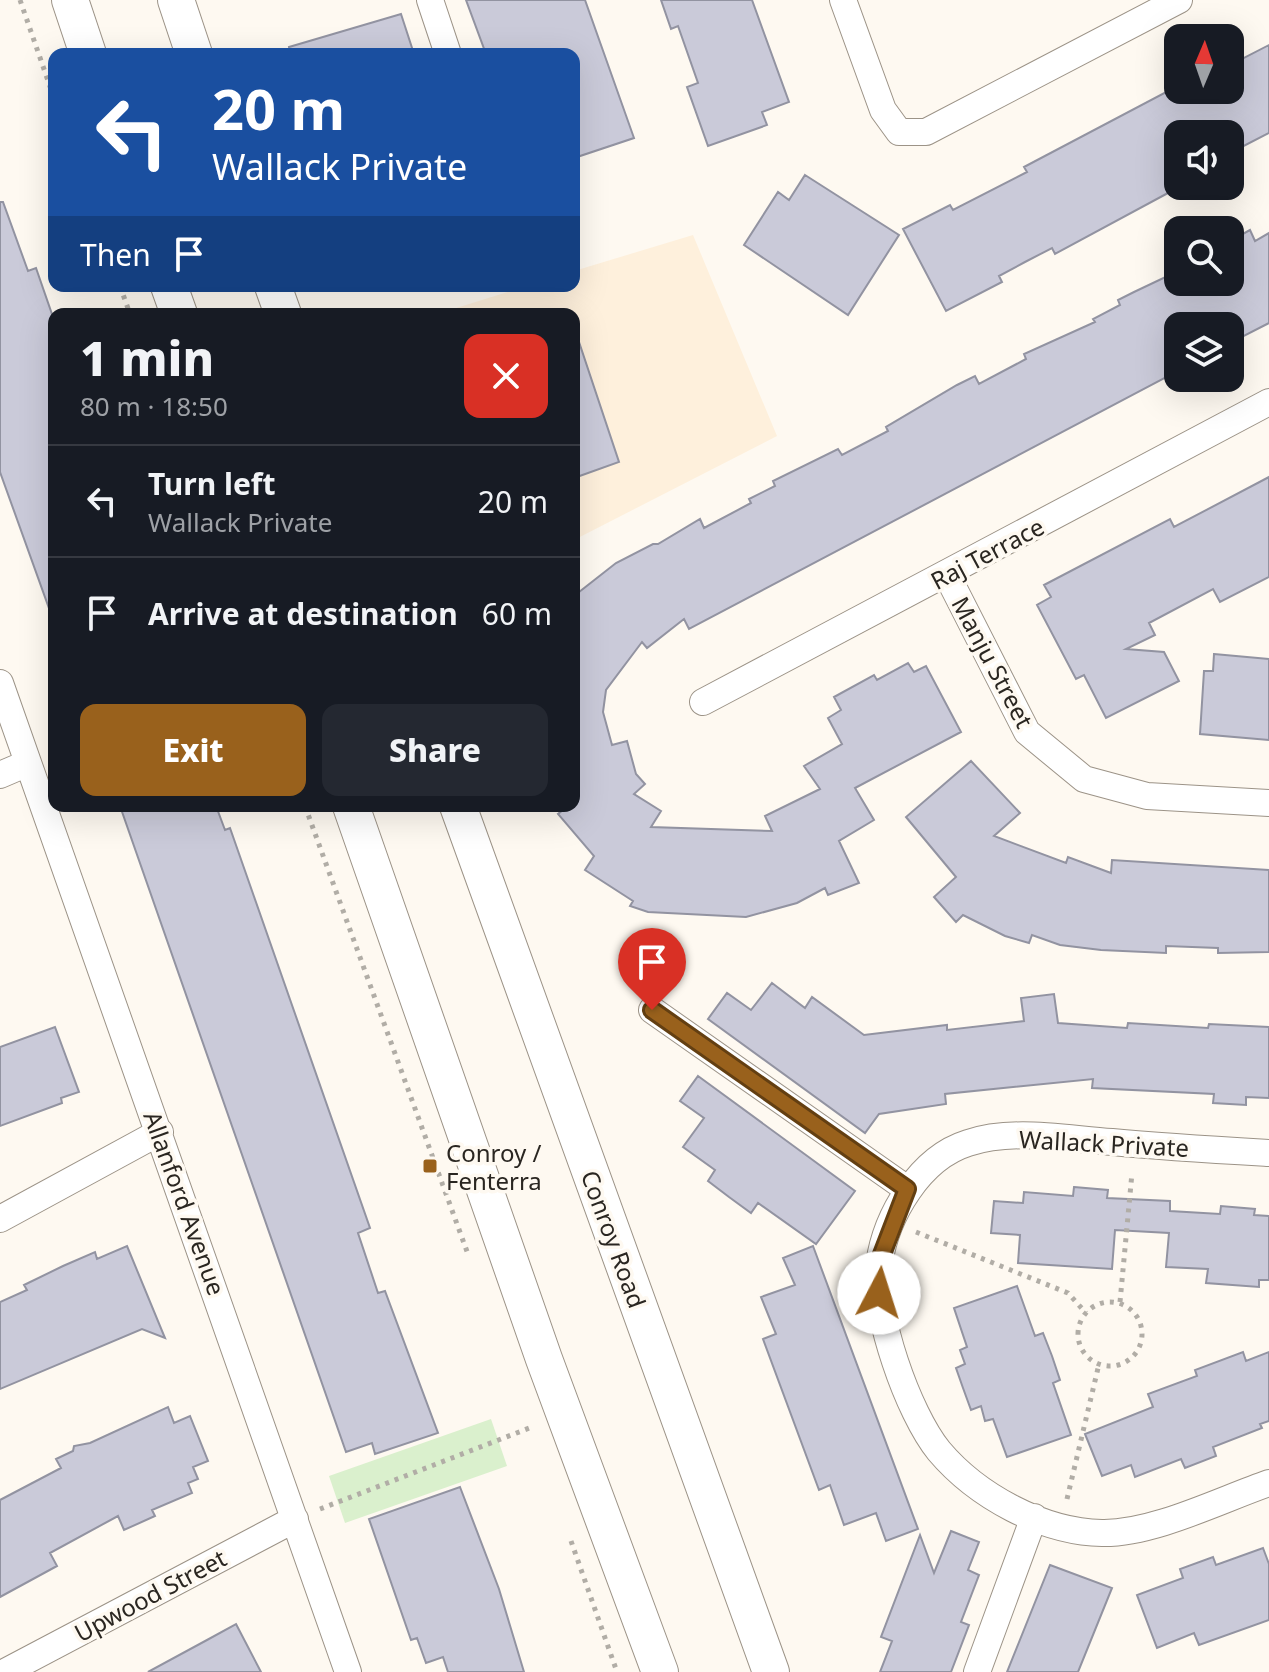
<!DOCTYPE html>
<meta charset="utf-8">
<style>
:root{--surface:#171b24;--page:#242831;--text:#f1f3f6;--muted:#9ea1a6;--line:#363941;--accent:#99611c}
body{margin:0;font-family:"Noto Sans",sans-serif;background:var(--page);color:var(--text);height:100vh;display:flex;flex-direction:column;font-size:30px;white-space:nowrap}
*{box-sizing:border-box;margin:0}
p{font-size:26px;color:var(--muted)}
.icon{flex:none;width:44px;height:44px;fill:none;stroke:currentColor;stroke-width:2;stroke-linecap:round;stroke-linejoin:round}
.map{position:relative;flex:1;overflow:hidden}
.details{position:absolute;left:48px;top:308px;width:532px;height:504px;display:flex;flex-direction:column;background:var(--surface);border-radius:16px;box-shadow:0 8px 32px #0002}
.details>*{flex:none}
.guide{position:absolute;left:48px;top:48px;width:532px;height:244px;border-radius:16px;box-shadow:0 8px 32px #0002;background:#1a4fa0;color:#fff;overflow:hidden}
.needle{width:52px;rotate:2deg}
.fabs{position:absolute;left:1164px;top:24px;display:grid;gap:16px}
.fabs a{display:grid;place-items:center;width:80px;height:80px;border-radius:16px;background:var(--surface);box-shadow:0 8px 32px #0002;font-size:40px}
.pin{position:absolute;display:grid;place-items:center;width:68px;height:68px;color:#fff;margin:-82px -34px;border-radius:50% 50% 50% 0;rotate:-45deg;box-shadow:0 0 8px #0007}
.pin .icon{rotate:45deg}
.me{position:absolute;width:88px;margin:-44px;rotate:5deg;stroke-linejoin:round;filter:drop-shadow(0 0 6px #0008)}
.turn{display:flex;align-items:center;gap:28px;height:168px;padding:0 32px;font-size:36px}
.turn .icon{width:104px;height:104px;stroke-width:2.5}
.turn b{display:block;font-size:56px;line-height:68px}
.then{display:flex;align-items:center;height:76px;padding:0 32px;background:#0003;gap:16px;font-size:30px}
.round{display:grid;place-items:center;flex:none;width:84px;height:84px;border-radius:16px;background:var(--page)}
.head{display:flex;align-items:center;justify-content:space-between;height:136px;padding:0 32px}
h1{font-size:48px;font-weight:800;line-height:60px}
.primary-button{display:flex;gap:16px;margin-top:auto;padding:16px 32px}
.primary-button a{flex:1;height:92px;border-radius:16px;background:var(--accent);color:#fff;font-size:32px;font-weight:800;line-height:92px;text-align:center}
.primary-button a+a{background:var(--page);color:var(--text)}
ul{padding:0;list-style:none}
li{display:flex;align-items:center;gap:24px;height:112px;padding:0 32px;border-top:2px solid var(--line)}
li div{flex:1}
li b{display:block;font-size:30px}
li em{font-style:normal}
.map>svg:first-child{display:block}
.built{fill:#fef0dc}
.green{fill:#daf0cd}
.building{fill:#cacad9;stroke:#9293a1;stroke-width:2}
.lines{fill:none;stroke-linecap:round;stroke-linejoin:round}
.minor-casing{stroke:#9c9387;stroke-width:28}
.secondary-casing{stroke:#9c9387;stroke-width:38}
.path{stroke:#b1ada6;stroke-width:5;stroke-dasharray:4 6;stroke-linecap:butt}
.minor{stroke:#fff;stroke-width:26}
.secondary{stroke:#fff;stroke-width:36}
.route-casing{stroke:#633f12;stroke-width:20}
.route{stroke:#99611c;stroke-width:14}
.poi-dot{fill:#99611c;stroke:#fef9f1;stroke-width:3}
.labels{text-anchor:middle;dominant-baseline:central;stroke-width:7;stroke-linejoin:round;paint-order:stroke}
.street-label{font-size:24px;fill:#2a2621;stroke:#fef9f1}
.poi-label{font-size:24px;fill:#2a2621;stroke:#fef9f1;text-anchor:start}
</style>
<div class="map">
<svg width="1269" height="1672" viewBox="0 0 1269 1672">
<rect width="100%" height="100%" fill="#fef9f1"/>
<path class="built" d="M693,235L777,436L574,540V314H437L527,286H574V271Z"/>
<path class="green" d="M491,1419L507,1466L345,1523L329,1476Z"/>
<path class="building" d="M466,0H585L634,138L574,158V54H486Z
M661,0H752L789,102L762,112L767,125L708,146L687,87L698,83L678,26L671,29Z
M401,14L414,54H290L289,47Z
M1269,45V133L1230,153V134H1178V179L1165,186H1181L1055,254L1052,248L1025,262L999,276L1002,282L946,311L903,229L950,205L953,210L1027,172L1024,167L1170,90H1230V65Z
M805,175L899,235L848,315L744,245L778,192L789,200Z
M0,202H3L28,271L36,268L54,320V610L50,611L0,472Z
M1250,230L1255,241L1269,233V323L1238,339L1232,326H1178V371L689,629L684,619L647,648L642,642L606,690L603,712L612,745L627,741L636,774L645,784L634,794L661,811L651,827L772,831L765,816L820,789L804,766L842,744L828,718L841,710L834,697L874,675L877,680L908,663L914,672L926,666L961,732L855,788L874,820L839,841L859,883L828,895L825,888L797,903L746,917L648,912L630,906L633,901L585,870L594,856L558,814L568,806H574V596L616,563L653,544H658L700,519L704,528L751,503L749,499L775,486L773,481L838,449L842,455L888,431L886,427L957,385L975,376L979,384L1026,359L1024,354L1095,322L1093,319L1120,305L1118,300L1134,292L1178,271V282H1230V241Z
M574,342H579L619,462L574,478Z
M1269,477V577L1220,602L1213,589L1149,623L1155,635L1126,649L1164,652L1179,681L1106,718L1084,675L1076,679L1037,605L1051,597L1044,585L1170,519L1174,527Z
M1214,654L1269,659V740L1200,734L1204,671H1213Z
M971,761L1020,813L994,836L1066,863L1068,857L1111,873L1112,860L1269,870V952L1218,953V948L1166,946V953L1101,950L1060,945L1032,935L1029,943L1005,936L963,915L956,922L934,897L956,877L906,817Z
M120,806H216L225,830L230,828L370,1228L358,1233L378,1293L385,1291L438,1433L375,1454L372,1443L346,1452Z
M772,983L805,1008L812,997L864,1035L947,1025V1030L1024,1021L1021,998L1054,994L1058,1023L1127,1028L1128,1023L1208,1028L1209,1024L1269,1027V1098L1246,1097V1105L1213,1103L1214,1094L1092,1088L1093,1079L945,1094L946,1104L879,1114L865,1133L708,1019L727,993L751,1010Z
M55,1027L79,1092L61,1098L62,1103L0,1126V1047Z
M698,1076L855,1191L816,1244L758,1203L751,1213L729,1197L708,1181L715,1170L683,1147L704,1118L680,1101Z
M1074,1187L1108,1190L1107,1198L1170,1201V1211L1220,1214L1221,1206L1255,1209L1254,1215L1269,1216V1280H1259V1287L1206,1283L1208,1269L1166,1267L1169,1233L1115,1230L1112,1269L1018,1263L1020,1235L991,1233L994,1201L1023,1203L1024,1192L1073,1196Z
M127,1246L165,1338L142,1329L0,1389V1302L27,1290L24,1285L63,1266L95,1252L97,1259Z
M813,1246L918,1529L886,1541L876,1513L844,1525L830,1485L819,1490L763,1339L776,1334L761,1297L795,1285L783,1258Z
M1017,1286L1035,1336L1043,1333L1052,1356L1060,1380L1053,1383L1071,1435L1007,1457L993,1419L985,1421L981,1406L971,1410L963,1388L956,1368L965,1364L960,1350L967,1347L954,1308Z
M1243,1352L1246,1361L1269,1352V1421L1260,1424L1262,1428L1213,1447L1216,1456L1185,1468L1181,1459L1135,1477L1131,1465L1102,1476L1085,1434L1153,1407L1148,1394L1197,1376L1195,1370Z
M168,1407L174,1423L190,1416L208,1461L193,1467L198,1479L188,1483L192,1493L152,1510L155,1516L124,1530L118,1516L50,1553L57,1566L0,1597V1500L61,1468L56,1459L73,1451L74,1446L90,1443Z
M460,1487L499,1589L524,1672H448L443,1657L426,1663L417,1638L411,1640L369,1519Z
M951,1531L979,1542L968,1570L979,1575L961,1622L969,1625L951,1672H880L892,1641L881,1637L920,1535L934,1573Z
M1263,1548L1269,1564V1620L1199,1645L1194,1633L1157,1648L1137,1595L1183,1578L1180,1569L1213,1557L1216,1565Z
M1050,1565L1112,1588L1078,1672H1007Z
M236,1624L261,1672H148L207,1640Z"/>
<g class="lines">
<defs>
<path id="minor" d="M430,0L448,54
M843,0L883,110L899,132H926L1179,0
M947,575L1027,732L1084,779L1147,796L1269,803
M0,683L348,1672
M703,702L1269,402
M0,775L28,763
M652,1010L907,1189
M1269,1153C1217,1150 1164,1147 1112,1142C1066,1139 1013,1128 968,1143C920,1158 886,1215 879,1264C873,1313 908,1413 939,1451C977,1496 1043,1532 1102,1533C1153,1534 1220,1500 1269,1483
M0,1219L160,1132
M5,1672L295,1519
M977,1672L1034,1517"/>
<path id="secondary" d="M70,0L88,54
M176,0L194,54
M169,286L179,314
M273,286L283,314
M351,806L544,1359L660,1672
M458,806L771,1672"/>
</defs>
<use href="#minor" class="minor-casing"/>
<use href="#secondary" class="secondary-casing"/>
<path class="path" d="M20,0L54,98
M120,286L130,314
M305,806L469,1257
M916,1232L1068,1293L1086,1313
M1078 1334a32 32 0 1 1 64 0a32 32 0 1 1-64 0Z
M1120,1302L1132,1173
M1067,1499L1099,1364
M320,1509L532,1427
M571,1541L617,1672"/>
<use href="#minor" class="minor"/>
<use href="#secondary" class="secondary"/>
</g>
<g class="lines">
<defs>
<path id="route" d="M652,1010L907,1189L879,1262V1293"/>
</defs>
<use href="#route" class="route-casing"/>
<use href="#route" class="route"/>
</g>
<rect class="poi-dot" x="422" y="1158" width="16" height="16" rx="4"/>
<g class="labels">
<g class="street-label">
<text transform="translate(987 553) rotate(-28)">Raj Terrace</text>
<text transform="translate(993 662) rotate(62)">Manju Street</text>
<text transform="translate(1104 1143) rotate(3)">Wallack Private</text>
<text transform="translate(185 1203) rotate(70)">Allanford Avenue</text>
<text transform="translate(614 1239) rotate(70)">Conroy Road</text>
<text transform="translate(150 1595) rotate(-28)">Upwood Street</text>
</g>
<g class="poi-label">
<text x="446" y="1152">Conroy /<tspan x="446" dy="28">Fenterra</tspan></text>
</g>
</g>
</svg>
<div class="fabs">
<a><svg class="needle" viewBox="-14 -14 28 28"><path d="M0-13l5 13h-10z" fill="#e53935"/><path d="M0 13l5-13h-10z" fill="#9ea1a6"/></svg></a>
<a><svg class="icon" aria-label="sound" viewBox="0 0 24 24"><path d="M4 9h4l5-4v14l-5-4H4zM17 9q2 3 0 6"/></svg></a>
<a><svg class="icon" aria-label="search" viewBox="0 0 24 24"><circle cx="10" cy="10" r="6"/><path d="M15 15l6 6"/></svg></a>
<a><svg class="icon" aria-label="layers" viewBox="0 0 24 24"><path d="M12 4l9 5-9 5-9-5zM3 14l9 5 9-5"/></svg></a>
</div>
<div class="pin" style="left:652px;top:1010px;background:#d93025"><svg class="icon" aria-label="arrive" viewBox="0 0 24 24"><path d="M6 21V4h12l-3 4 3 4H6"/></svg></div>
<svg class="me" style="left:879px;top:1293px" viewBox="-20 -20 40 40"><circle r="19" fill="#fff"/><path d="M0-13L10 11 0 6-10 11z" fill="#99611c"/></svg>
<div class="guide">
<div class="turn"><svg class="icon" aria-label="left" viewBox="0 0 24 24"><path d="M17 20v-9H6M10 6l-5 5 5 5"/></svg><div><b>20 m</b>Wallack Private</div></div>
<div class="then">Then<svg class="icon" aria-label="arrive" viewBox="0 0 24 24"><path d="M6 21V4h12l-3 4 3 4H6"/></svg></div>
</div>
<section class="details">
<div class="head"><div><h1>1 min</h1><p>80 m · 18:50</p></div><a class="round" style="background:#d93025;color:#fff"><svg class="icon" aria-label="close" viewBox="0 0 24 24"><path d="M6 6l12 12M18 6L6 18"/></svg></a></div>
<ul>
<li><svg class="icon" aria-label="left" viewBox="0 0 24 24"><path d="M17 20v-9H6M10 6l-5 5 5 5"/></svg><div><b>Turn left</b><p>Wallack Private</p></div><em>20 m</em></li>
<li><svg class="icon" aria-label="arrive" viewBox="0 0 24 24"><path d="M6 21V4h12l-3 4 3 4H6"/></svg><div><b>Arrive at destination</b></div><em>60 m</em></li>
</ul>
<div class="primary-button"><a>Exit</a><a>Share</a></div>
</section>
</div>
